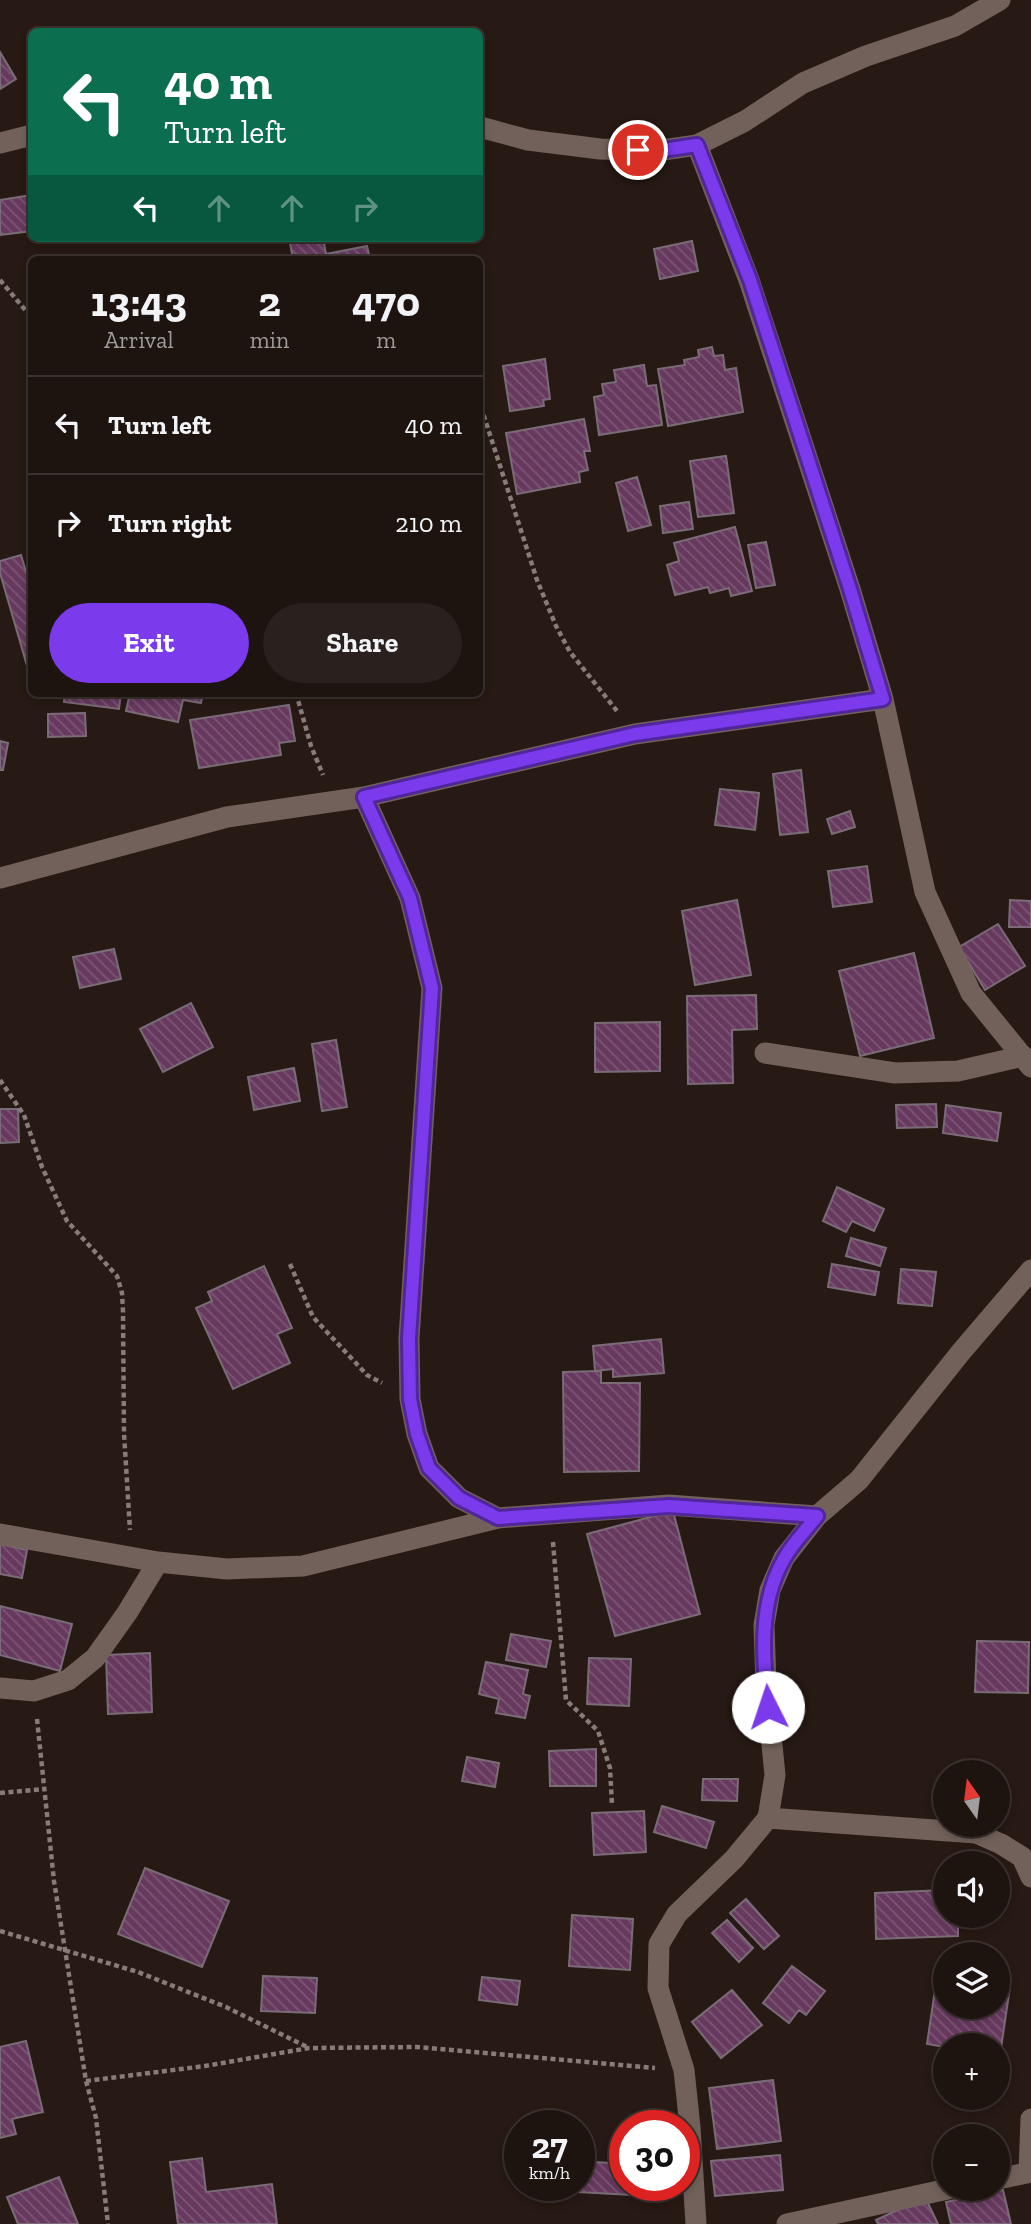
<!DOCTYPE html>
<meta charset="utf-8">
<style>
:root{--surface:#1d130f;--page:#2a201d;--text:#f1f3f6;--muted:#a09e9e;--line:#3b322f;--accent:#7c3aed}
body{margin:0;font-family:"Zilla Slab",serif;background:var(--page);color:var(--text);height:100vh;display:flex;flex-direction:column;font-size:26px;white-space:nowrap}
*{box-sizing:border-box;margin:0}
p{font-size:23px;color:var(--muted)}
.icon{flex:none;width:38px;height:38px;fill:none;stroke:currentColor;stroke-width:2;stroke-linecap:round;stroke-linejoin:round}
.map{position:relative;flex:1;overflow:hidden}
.panel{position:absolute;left:28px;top:256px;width:455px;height:441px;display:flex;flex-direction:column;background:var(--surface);border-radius:10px;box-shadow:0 4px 10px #0003,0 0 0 2px var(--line)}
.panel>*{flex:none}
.banner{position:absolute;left:28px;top:28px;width:455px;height:214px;border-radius:10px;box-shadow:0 4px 10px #0003,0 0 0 2px var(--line);background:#0b6e4f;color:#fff;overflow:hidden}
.needle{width:46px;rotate:346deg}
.tools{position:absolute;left:933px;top:1760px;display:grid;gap:14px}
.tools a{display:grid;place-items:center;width:77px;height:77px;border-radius:50%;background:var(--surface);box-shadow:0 4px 10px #0003,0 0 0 2px var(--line);font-size:35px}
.speed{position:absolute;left:504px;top:2110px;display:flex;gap:14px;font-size:35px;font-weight:700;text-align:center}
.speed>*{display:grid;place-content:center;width:91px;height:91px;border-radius:50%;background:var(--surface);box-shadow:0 4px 10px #0003,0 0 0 2px var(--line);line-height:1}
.speed small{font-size:18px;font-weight:400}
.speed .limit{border:10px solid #d22;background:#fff;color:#111}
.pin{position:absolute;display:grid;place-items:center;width:60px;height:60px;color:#fff;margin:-30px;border:4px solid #fff;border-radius:50%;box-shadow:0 2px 7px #0007}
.me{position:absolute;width:77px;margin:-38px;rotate:356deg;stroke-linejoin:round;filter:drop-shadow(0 0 5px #0008)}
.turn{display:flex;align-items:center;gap:24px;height:147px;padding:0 21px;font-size:32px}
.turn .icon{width:91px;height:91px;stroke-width:2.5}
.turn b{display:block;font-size:49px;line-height:60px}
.lanes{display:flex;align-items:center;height:66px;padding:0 21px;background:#0003;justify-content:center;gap:35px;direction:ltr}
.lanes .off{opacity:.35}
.eta{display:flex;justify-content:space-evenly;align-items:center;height:119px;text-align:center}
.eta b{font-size:42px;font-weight:800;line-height:49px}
.action{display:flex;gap:14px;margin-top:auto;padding:14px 21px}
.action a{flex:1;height:80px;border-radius:42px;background:var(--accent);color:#fff;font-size:28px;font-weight:800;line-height:80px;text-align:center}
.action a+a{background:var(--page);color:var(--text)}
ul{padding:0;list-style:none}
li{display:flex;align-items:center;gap:21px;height:98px;padding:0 21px;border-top:2px solid var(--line)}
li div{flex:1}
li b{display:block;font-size:26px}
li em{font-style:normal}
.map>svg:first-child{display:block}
.building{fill:url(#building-back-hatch);stroke:#7a6c77;stroke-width:2}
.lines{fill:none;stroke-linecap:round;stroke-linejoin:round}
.path{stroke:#877c77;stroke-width:4.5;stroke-dasharray:5 3.5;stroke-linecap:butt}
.minor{stroke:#72615a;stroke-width:21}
.route-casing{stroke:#51269a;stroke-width:18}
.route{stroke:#7c3aed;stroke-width:12}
</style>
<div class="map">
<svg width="1031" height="2224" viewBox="0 0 1031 2224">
<defs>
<pattern id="building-back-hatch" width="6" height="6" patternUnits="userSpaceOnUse" patternTransform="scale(1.75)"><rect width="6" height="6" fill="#67395f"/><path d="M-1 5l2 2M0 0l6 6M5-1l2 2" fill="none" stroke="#7c5575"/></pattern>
</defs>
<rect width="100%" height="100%" fill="#271914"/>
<path class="building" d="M0,52L16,79L0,89Z
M32,195V231L0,235V200Z
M289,238H323L326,254L367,246L370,259H293Z
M692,241L698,271L660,279L654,249Z
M712,347L714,356L723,355L725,370L736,368L743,412L668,426L658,369L685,365L684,360L699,357L698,350Z
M545,359L550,399L543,400L544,406L510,411L503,366Z
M644,365L647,386L656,385L662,425L599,435L594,397L604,395L602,384L616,382L614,370Z
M584,419L590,451H584L588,470L579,472L580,482L517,494L506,433Z
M726,456L734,513L698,517L690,461Z
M637,477L651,525L628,531L616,483Z
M689,502L693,529L663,533L660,506Z
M735,527L752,591L731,596L729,588L710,593L708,587L675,595L667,565L679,561L674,543Z
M766,542L775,585L756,588L748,545Z
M21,555L32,592V683L0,573V561Z
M65,693H121L119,709L64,702Z
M130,693H203L201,703L183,700L178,722L126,711Z
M289,705L295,741L279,743L281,755L199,768L190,720Z
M85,713L86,736L48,737V714Z
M0,741L8,743L3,770H0Z
M801,770L808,832L780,835L773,774Z
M720,789L759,793L755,830L715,825Z
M850,811L855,827L832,834L827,819Z
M867,866L872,902L833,907L828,871Z
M737,900L751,975L695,985L682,911Z
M1010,900L1031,901V927H1009Z
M998,924L1025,966L985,990L959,947Z
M114,949L121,979L80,988L73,957Z
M914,953L934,1038L860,1056L839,971Z
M756,995L757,1029L732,1030L733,1083L688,1084L687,996Z
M191,1003L213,1047L163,1072L140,1029Z
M660,1022V1071L595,1072V1023Z
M336,1040L347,1107L322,1111L312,1044Z
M294,1068L300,1101L254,1110L248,1077Z
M936,1104L937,1127L897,1128L896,1105Z
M946,1105L1001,1113L997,1141L943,1133Z
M0,1109H18L19,1142L0,1143Z
M837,1187L884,1209L874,1231L852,1221L846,1232L823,1221Z
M851,1238L886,1248L880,1266L846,1256Z
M832,1264L879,1272L875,1295L828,1287Z
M264,1266L292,1328L277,1334L290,1363L233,1389L196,1308L212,1301L208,1292Z
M901,1269L936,1272L932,1306L898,1303Z
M661,1339L664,1373L613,1377V1369L595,1371L593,1346Z
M601,1371V1383H640L639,1471L564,1472L563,1372Z
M673,1511L700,1614L615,1636L587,1534Z
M0,1544L27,1550L22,1578L0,1574Z
M0,1606L72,1624L60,1671L0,1655Z
M511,1634L551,1641L546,1667L506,1660Z
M977,1641L1029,1642L1028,1693L975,1692Z
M150,1653L152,1712L108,1714L106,1655Z
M589,1658L631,1659L629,1706L587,1704Z
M486,1662L528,1670L523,1694L530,1696L525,1718L496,1713L499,1699L479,1694Z
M596,1749V1786H550L549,1751Z
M467,1757L499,1763L495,1787L462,1781Z
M703,1779H738L737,1801L702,1800Z
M662,1806L714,1822L706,1848L654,1832Z
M644,1811L646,1852L594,1855L592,1813Z
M145,1868L229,1901L202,1967L118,1934Z
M945,1890V1916H958V1936L876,1939L875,1893Z
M746,1899L779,1936L764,1949L730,1913Z
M572,1915L633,1919L630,1970L569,1966Z
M727,1920L753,1948L739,1962L712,1933Z
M792,1966L825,1991L806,2015L799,2010L789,2023L763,2003Z
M263,1976L317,1978L315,2013L261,2011Z
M937,1976L945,1977V2007H998V1985L1010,1987L1000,2055L998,2054V2046L945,2047L927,2044Z
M482,1977L520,1981L517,2005L479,2000Z
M732,1990L762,2025L721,2058L692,2022Z
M26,2041L43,2112L12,2119L16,2134L0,2138V2047Z
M998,2066L1010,2070L1005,2087L998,2085Z
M773,2080L781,2141L717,2149L709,2088Z
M780,2155L783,2190L715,2196L711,2161Z
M202,2158L206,2192L272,2184L277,2224H178L170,2162Z
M579,2161L625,2164V2186H650V2196L578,2192Z
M59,2177L78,2224H18L7,2197Z
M1003,2190L1011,2224H951L946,2202Z
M925,2197L938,2224H878L876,2220Z"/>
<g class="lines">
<path class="path" d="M0,280L32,318
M481,407L537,580L556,626L570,652L617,711
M296,693L311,746L323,775
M0,1080L24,1115L42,1167L67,1221L117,1276L122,1293L123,1311L124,1433L130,1530
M290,1264L313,1317L367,1375L382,1383
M553,1542L566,1700L598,1731L610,1768L612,1805
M37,1719L54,1881L86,2081L96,2118L108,2224
M0,1793L44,1789
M0,1931L138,1972L226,2007L309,2048
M86,2081L205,2066L309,2048L417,2047L655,2068"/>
<path class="minor" d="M480,127L528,140L600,149L656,151L697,145L745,121L803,83L866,56L955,26L1000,0
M0,143L32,135
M697,145L749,280L850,589L883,699L925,892L971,993L1031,1067
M364,797L410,898L432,988L409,1338L410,1399L417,1434L429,1468L459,1498L498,1518
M0,878L227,817L364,797L635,734L883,699
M765,1053L895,1073L958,1071L1023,1056
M0,1534L158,1562L227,1569L303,1566L498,1518L669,1505L817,1516
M0,1688L34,1691L68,1680L95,1658L127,1613L158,1562
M768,1818L976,1833L1001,1844L1022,1857L1031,1877
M1029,2172L1031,2119
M998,2179L1031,2172
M696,2224L690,2127L684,2070L658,1988L659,1944L677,1914L734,1859L768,1818L775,1775L766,1685L764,1625L770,1590L784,1558L817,1516L859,1480L961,1352L1031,1270
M787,2224L948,2189"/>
</g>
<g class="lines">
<defs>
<path id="route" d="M638,150L656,151L697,145L750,280L850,589L883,699L635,734L364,797L410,898L432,988L409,1338L410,1399L417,1434L429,1468L459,1498L498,1518L669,1506L817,1516C806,1530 792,1544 784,1559C758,1604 763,1658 768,1707"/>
</defs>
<use href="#route" class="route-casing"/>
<use href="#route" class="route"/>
</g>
</svg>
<div class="tools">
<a><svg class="needle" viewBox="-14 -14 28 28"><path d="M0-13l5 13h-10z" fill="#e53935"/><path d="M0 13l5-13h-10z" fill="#a09e9e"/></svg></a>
<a><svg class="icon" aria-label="sound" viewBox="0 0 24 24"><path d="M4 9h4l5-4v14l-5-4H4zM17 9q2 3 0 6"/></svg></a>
<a><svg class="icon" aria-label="layers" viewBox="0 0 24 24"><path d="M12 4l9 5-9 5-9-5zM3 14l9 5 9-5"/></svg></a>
<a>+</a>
<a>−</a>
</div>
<div class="speed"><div>27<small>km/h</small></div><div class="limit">30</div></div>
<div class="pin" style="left:638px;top:150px;background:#d93025"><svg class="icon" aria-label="arrive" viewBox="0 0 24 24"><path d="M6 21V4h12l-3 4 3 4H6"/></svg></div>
<svg class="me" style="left:768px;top:1707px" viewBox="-20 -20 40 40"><circle r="19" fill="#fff"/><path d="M0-13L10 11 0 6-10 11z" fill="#7c3aed"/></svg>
<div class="banner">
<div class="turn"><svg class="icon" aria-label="left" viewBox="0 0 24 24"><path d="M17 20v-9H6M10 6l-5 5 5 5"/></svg><div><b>40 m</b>Turn left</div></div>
<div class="lanes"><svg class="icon" aria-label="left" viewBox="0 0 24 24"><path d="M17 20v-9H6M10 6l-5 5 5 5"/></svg><svg class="icon off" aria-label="ahead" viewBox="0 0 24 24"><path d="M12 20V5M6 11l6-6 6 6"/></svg><svg class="icon off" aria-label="ahead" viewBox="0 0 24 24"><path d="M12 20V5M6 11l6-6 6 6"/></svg><svg class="icon off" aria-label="right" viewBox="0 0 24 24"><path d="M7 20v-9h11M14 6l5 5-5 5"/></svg></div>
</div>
<section class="panel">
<div class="eta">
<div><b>13:43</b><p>Arrival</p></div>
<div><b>2</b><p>min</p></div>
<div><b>470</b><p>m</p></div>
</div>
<ul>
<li><svg class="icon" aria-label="left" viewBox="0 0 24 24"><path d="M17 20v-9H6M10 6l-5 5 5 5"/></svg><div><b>Turn left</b></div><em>40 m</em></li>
<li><svg class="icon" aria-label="right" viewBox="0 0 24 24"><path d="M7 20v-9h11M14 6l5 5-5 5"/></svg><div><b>Turn right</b></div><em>210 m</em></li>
</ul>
<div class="action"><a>Exit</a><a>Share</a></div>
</section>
</div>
